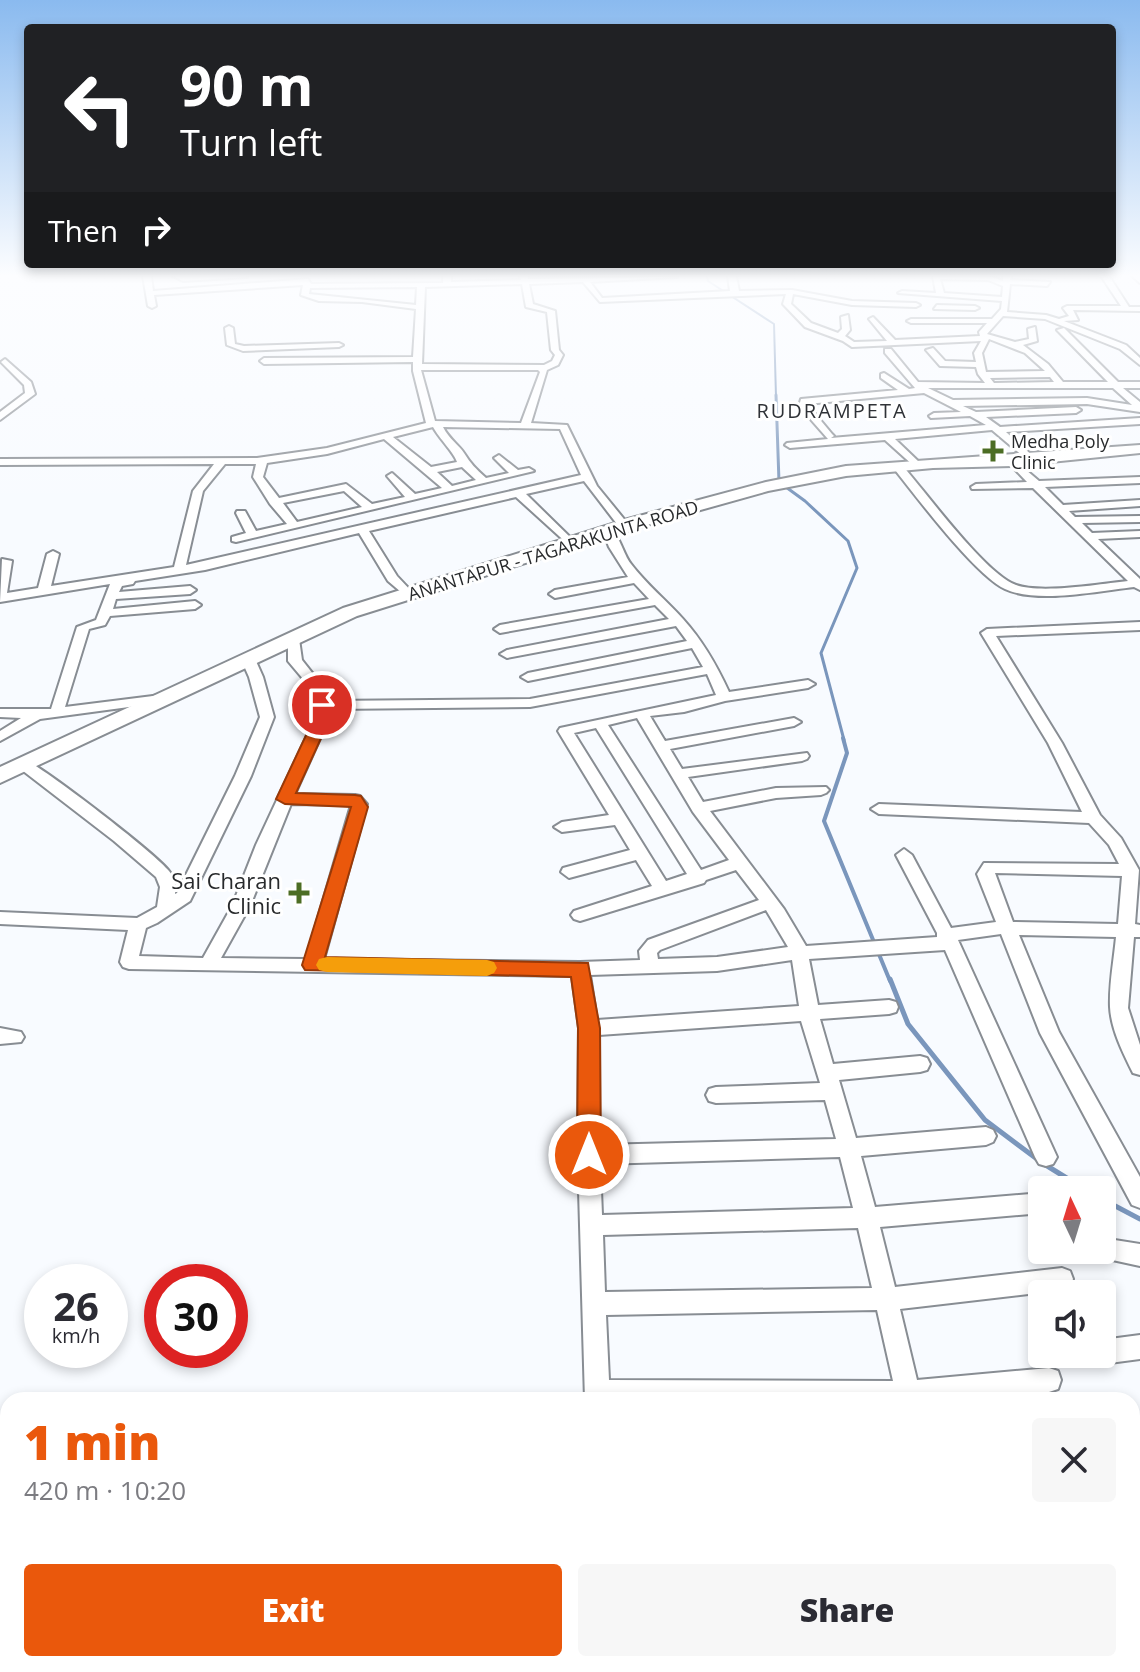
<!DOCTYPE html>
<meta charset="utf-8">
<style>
:root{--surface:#fff;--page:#f7f7f7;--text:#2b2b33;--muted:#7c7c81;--accent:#ea580c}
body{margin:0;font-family:"Open Sans",sans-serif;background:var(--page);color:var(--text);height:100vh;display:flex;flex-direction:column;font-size:30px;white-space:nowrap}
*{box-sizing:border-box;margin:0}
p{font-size:26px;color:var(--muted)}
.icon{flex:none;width:44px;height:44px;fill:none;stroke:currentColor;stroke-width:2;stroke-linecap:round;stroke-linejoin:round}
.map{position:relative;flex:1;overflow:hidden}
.sheet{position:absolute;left:0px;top:1392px;width:1140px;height:280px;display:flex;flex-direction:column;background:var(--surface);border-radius:24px 24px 0 0;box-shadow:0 4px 12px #0003}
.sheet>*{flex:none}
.guide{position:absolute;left:24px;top:24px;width:1092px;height:244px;border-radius:8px;box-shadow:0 4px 12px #0003;background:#202124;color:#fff;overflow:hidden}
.needle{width:52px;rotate:356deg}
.fabs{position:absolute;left:1028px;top:1176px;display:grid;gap:16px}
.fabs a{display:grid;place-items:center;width:88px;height:88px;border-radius:8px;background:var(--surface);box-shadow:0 4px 12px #0003;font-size:40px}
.speed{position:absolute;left:24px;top:1264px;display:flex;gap:16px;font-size:40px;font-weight:700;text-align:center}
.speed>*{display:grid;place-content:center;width:104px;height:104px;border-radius:50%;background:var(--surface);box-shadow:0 4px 12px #0003;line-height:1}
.speed small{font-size:20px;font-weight:400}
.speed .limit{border:12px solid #d22;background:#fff;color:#111}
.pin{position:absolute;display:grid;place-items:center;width:68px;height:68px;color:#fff;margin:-34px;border:4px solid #fff;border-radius:50%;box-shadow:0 2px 8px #0007}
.me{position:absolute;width:88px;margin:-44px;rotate:0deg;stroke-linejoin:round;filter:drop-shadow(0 0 6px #0008)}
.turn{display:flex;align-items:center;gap:28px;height:168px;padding:0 24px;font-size:36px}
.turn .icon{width:104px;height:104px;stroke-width:2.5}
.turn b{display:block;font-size:56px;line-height:68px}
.then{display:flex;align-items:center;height:76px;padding:0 24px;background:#0003;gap:16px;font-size:30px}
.round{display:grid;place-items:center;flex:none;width:84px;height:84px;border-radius:8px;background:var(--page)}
.head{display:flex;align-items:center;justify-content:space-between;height:136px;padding:0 24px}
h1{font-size:48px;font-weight:800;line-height:60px;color:var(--accent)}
.primary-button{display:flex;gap:16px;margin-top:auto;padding:16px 24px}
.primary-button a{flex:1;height:92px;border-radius:8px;background:var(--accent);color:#fff;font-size:32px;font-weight:800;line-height:92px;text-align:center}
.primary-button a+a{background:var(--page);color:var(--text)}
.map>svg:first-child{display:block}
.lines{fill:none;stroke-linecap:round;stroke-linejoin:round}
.stream-far3{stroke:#7a96bc;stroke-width:2}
.stream-far2{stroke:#7a96bc;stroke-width:3}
.stream-far1{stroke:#7a96bc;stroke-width:4}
.stream{stroke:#7a96bc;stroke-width:5}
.street-casing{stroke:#888d93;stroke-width:4}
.primary-casing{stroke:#888d93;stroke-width:4}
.street{fill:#fff;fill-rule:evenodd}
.primary{fill:#fff;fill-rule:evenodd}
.route{fill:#ea580c;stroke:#983908;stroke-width:2}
.slow{fill:#f59e0b}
.poi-dot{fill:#4c6d24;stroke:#fff;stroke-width:3}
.labels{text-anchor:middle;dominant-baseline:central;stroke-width:6;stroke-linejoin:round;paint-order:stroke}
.far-poi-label{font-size:18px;fill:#282a2c;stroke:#fff;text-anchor:start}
.far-street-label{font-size:18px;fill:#282a2c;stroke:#fff}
.far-neighbourhood-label{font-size:20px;letter-spacing:2px;fill:#2f3237;stroke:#fff}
.poi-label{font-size:22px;fill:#282a2c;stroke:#fff;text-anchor:end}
</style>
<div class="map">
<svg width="1140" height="1672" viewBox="0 0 1140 1672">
<rect width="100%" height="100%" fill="#f8fbff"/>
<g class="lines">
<path class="stream-far3" d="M707,276L708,281L774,324L776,397"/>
<path class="stream-far2" d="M776,395L779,482L805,501L848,541L857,568L821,653L844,740"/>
<path class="stream-far1" d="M843,738L847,753L824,821L890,981"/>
<path class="stream" d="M890,979L908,1024L985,1120L1037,1159
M1044,1164L1086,1190
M1102,1199L1140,1219"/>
<defs>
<path id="street" d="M143,276H151L153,291L308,279L311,284L443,283V276H451V282L521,280L520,276H528V279L677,277L590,282L602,298L730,291L728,276H736L739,291L792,290L852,301L916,303L920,305L916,307L852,305L793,294L791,304L811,323L838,333L842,329L841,317L848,315L850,330L845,336L854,342L887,341L869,319L873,317L895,340L980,336L979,332L987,323H911L907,321L911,319H992L1001,309L1002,301L898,293L902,291L936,293L933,276H989L1003,281V276H1011L1010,280L1050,282L1047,286L1010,284L1007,312L1046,315L1059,319L1069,316L1063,308L1067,306H1121L1101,276H1109L1129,307H1140V311L1073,310L1078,320L1064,321L1126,345L1140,358V365L1120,349L1045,319L1003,316L987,334L1015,342L1029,339L1028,329L1035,327L1037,341L1023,345L1048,364L1063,382H1108L1057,330L1064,328L1118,382H1140V388H1123L1140,402V412L1087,404L963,406L976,412L1076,407L1081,410L1076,413L986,417L1000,427L1140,418V424L1006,432L1035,458V462L1031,463L992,430L895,439L919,462V466L915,467L885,440L790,448L785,445L787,443L828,439L799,406L801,399L898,390L881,378V374L884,373L909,389L915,388L885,353V349H891L918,382L985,383L978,374L976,367L940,366L926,350L933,348L945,361L976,362L974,353L981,341L852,347L843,341L805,327L783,304L786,294L600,302L583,282L529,284L533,304L555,311L559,350L563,355L558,365L547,370L531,423L567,425L597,486L628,524V528H620L584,481L526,494L574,541V545L570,546L516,497L369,531L397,576L414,594L408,598L388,581L359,533L205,570L135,581L133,584L122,586L119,592L190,586L196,590L190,594L116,599L113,609L195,601L201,605L195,609L110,616L105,625L89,629L65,707L161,695L166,696L168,699L166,702L40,719L0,741V731L21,718L0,717V709H51L77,627L96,620L110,584L0,602L2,559L12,561L7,593L38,588L47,554L53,551L59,554L51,586L174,567L193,491L214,464L0,465V459L257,458L327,448L426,423L413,371V362L264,364L260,361L264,358L413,357L416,309L362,302L319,301L301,295L303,285L154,295L156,306L152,308L148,306ZM940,279L988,280L1003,286L1002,297L944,293ZM522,284L526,307L547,312L551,350L555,355L552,361L544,365L422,364L425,287ZM417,287L416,305L309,294L310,288ZM989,339L1025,353L1045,371L986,372L982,353ZM421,370H538L540,372L521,423L435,421ZM1050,377L1054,382L994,383L990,378ZM928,388H1113L1132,405L1087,398L953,400ZM924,393L961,412L934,413L929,416L931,418L970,416L986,425L831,438L834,436L832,434L807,404ZM433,427C439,438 455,454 457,462L431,467L393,437ZM443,427L560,429L581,475L186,565L203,491L225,464H256L253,477L270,504L287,524L256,531L245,511H237L236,513L246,533L232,537V541L236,542L534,471L529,468L518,470L499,455L494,458L509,473L486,478C475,468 471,464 464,453C459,445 449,439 443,427ZM384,439L442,488L415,494L392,473L387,476L405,497L372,504L346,484L279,498L263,477L267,463L327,454ZM462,467L476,480L452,486L437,472ZM344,491L362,507L297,522L283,503Z
M173,276H246L247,277L183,281Z
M1132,276H1140V283Z
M937,305L975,306L979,308L975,310L934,309Z
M229,326L233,328L235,344L244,346L339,343L343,345L339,347L243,351L227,345L225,328Z
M5,359L31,382L35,394L0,420V412L25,393L24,385L1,362Z
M1012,458L1039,481L1140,477V483L1045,487L1063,505L1140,500V506L1069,511L1075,517L1140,516V522L1082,523L1092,533L1140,531V537L1098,539L1140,579V590L1134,587C1099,591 1037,604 1005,589C975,575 915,495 892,466L901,464C925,491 985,574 1016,585C1041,594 1100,584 1128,581L1033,488L972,489L971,487L976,484L1027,482L1007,461Z
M609,528C619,533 623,554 631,564C646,584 666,600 683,619C703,641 717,666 729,692L808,680L815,684L808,688L725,701L684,712L650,716L665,741L794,718L801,722L794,726L670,749L682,769L807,753L809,756L807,759L802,761L688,777L703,802L776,788L826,787L829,790L826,793L821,795L776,798L710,811L784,909L806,946L937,937V933L896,855L904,849L912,855L951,928L996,922L977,874L984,863L1119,864L1109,845L1089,823L879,814L871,809L879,804L1082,812L1048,743L981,633L987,629L1140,622V630L996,636L1062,743L1100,815L1121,838L1139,870L1135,924L1140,925V937H1134L1128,1008L1140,1045V1075L1133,1073C1123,1053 1111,1029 1110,1007C1109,984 1114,959 1116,937L1019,935L1059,1032L1140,1177V1208L1132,1205L1040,1033L1001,934L958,940L1057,1157L1053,1164L1046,1166L1039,1164L1035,1157L945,950L809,959L818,1005L889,1000L896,1002L898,1007L896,1012L889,1014L820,1019L833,1064L920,1056L927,1058L930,1064L927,1070L920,1072L839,1080L856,1138L986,1127L993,1130L996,1136L993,1142L986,1145L861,1156L875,1207L1042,1193V1213L880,1227L895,1287L1062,1268L1070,1271L1073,1279L1070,1287L1062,1290L900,1309L917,1380L1049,1368L1058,1371L1061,1380L1058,1389L1049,1392L966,1400H585L578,1155L579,1028L572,976L129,969L123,967L120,962L128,930L0,924V912L137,918L157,907L160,887L156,877L114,841L18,767L16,764L23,759C41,765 156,854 169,871C174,877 176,886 175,894L177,893L235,776L260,717L249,677L241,659L248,655L255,659L263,677L274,717L251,776L190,901L157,923L146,928L139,956L203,958L232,906L256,845L318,712L304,680L288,661V636H298L299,639L302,660L317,679L327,701L530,699L703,667L692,648L528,681L521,677L528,673L687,641L676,626L507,658L500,654L507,650L669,619L655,605L500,633L494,629L500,625L649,599L634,583L555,598L549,594L555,590L628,577L609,547L603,531ZM707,674L716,695L560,728L558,731L609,815L562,822L554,827L562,832L615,825L630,850L563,868L561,872L569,878L636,860L652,886L574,911L571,915L574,919L580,921L704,883L706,880L736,870L759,900L648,940L639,951L640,960L580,962L324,959L367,804L360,796L355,795L295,794L332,712L331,709L530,707ZM637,718L693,812L729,860L701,870L608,725ZM596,728L687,874L666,881L574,733ZM291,804L351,805L306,959L221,958L250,906ZM995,873L1122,876L1118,924L1013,922ZM766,910L788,947L717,957L658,959L657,953L660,950ZM792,960L799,1006L597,1020L590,975L717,971ZM801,1021L820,1083L716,1087L709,1089L706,1095L709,1101L716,1103L825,1100L836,1139L599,1145V1035ZM840,1157L853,1208L602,1215L600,1164ZM858,1228L872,1288L605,1292L603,1235ZM877,1310L893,1381L609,1380L606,1315Z
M0,1028L21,1032L24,1037L21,1042L0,1044Z
M1102,1238L1140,1244V1266L1094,1256L1091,1250H1102Z
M1140,1335V1359L1102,1364L1093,1361L1091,1354H1102V1340Z
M1140,1452V1478L1132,1479V1453Z
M1132,1506L1140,1509V1561L1132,1557Z
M1140,1582V1610L1132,1611V1583Z
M617,1664H647L644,1672H614Z"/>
<path id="primary" d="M1140,445V453L1012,466L933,468L846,476L768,491L640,527L357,616L0,783V767L343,608L628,519L766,482L846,466Z"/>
</defs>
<use href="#street" class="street-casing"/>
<use href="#primary" class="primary-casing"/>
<use href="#street" class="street"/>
<use href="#primary" class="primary"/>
</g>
<linearGradient id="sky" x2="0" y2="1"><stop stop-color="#8abaef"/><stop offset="0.54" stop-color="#fcfdff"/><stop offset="1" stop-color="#fcfdff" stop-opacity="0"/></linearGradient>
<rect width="1140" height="510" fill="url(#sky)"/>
<path class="route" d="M322,700L327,702L333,712L296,793L355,795L361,796L368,807L325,957L588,963L600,1028L601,1155L598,1162L589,1165L581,1162L577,1155L578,1028L571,977L305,970L302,965L351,807L285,804L276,799L317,712L314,705Z"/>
<path class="slow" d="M327,957L487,960L494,962L497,968L494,973L487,976L327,972L319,970L316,965L319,959Z"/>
<g class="poi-dot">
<path d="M989 439h8v8h8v8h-8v8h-8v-8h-8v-8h8z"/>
<path d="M295 881h8v8h8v8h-8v8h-8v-8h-8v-8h8z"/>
</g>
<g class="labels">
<g class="far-poi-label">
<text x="1011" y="441">Medha Poly<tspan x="1011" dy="21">Clinic</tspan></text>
</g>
<g class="far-street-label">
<text transform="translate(553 550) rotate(-17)">ANANTAPUR - TAGARAKUNTA ROAD</text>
</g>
<g class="far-neighbourhood-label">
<text x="832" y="410">RUDRAMPETA</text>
</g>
<g class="poi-label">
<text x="281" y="880">Sai Charan<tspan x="281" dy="25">Clinic</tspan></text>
</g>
</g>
</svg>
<div class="fabs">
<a><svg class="needle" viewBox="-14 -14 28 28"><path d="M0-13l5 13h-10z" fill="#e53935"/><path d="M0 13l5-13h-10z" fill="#7c7c81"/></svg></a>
<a><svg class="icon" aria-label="sound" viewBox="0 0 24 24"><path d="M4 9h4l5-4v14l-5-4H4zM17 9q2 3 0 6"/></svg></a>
</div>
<div class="speed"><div>26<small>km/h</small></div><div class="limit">30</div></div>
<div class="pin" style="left:322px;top:705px;background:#d93025"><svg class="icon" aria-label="arrive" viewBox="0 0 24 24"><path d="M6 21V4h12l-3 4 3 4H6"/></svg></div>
<svg class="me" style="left:589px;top:1155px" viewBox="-20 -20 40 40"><circle r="17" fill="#ea580c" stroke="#fff" stroke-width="3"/><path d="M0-11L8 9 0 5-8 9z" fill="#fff"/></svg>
<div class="guide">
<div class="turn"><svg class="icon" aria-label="left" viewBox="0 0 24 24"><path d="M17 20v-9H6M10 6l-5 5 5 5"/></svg><div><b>90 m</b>Turn left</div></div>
<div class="then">Then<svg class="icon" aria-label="right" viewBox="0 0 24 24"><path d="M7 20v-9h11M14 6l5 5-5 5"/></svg></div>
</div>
<section class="sheet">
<div class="head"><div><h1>1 min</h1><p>420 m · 10:20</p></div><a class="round"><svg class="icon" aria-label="close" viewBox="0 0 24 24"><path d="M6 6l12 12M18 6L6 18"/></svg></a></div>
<div class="primary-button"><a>Exit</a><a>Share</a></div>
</section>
</div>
